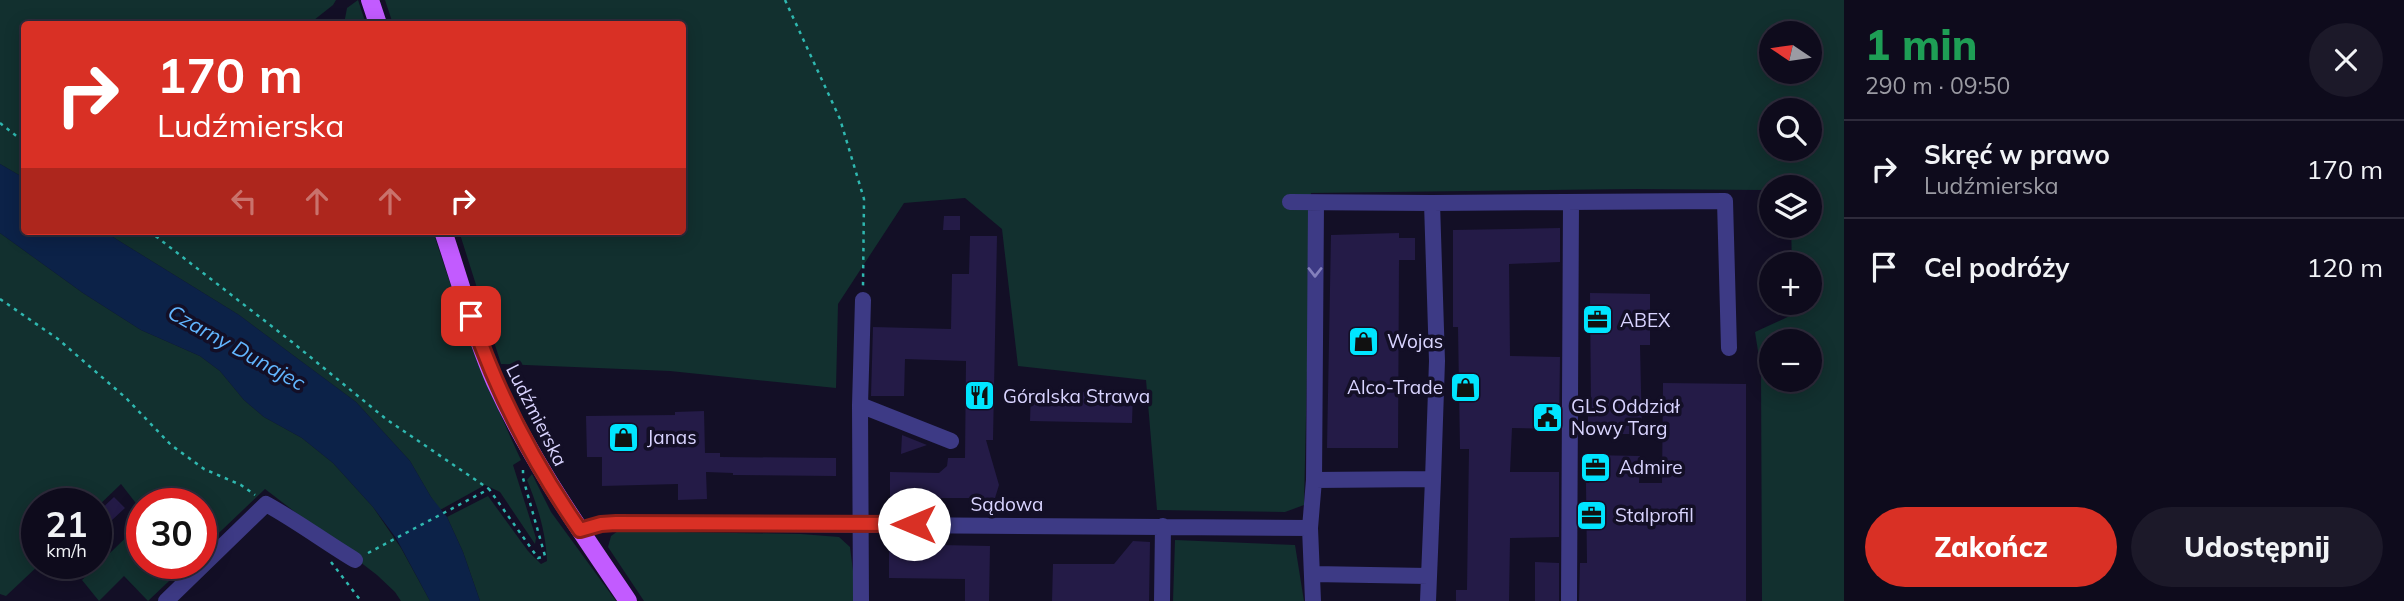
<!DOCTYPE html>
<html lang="pl">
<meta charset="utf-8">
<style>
:root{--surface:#0e0b1c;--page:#1c1929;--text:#f1f3f6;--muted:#9b9ba3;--line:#2e2b3b;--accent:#d93025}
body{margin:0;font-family:Mulish,sans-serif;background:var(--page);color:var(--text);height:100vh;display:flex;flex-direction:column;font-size:26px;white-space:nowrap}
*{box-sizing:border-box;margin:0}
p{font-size:23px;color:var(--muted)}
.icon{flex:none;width:38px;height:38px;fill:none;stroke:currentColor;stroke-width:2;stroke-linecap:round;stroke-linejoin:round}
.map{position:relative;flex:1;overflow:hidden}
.sheet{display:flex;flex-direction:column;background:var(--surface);width:560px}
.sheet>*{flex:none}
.banner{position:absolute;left:21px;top:21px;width:665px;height:214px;border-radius:7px;box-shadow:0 4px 18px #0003,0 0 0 2px var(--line);background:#d93025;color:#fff;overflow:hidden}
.needle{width:46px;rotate:283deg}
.tools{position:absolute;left:1759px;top:21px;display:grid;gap:14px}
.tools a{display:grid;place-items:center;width:63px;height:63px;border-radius:50%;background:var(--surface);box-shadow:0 4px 18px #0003,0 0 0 2px var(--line);font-size:35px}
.speed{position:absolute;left:21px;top:488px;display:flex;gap:14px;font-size:35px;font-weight:700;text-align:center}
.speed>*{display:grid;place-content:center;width:91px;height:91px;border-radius:50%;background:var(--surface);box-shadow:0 4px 18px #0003,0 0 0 2px var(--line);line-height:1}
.speed small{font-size:18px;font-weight:400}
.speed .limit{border:10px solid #d22;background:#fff;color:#111}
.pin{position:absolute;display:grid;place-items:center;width:60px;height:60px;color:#fff;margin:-30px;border-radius:14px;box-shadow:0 4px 10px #0006}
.me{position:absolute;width:77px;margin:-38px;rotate:270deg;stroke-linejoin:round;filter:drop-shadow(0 0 5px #0008)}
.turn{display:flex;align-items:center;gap:24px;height:147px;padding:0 21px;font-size:32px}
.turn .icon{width:91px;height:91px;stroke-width:2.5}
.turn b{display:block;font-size:49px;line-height:60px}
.lanes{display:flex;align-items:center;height:66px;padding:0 21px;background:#0003;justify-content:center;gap:35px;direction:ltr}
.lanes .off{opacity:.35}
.round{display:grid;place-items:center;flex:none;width:74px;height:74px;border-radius:37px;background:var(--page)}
.overview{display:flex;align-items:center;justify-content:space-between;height:119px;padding:0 21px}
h1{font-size:42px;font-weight:800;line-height:52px;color:#1e9e55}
.action{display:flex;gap:14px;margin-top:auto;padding:14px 21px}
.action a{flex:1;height:80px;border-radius:42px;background:var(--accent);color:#fff;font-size:28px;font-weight:800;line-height:80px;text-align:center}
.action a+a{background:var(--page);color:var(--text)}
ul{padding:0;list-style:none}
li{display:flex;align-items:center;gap:21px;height:98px;padding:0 21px;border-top:2px solid var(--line)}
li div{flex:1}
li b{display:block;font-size:26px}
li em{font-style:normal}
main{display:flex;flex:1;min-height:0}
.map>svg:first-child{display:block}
.green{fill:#12302f;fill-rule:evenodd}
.water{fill:#0c2248}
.building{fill:#241b47}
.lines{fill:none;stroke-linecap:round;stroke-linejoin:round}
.path{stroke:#2fb8b0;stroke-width:2.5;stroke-dasharray:3.5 5;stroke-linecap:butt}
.minor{stroke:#3d3a85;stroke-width:16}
.major{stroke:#c25bff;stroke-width:18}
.oneway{stroke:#837fbc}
.route-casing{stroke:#8d1f18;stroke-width:18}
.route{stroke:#d93025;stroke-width:12}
.labels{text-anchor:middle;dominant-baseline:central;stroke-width:7;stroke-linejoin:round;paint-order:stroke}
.poi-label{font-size:19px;fill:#d9d4ff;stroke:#130f26;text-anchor:start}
.street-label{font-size:19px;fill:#d9d4ff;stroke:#130f26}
.water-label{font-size:21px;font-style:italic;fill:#62b6ff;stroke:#130f26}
</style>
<main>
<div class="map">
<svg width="1844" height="601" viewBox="0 0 1844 601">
<rect width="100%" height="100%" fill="#130f26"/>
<path class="green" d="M0,0H336L333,5L309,24H24V178L0,164Z
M358,0L366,24H344L347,8Z
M385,0H1844V601H1762L1761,370L1755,332L1794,314L1793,303H1810V264H1792L1791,226H1810V187H1771V193L1764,190L1635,189L1311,193L1304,505L1285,512L1157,510L1146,380L1018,366L1002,229L965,198L904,203L838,304L836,388L670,371L501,364L459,231H682V24H393ZM1771,33H1810V72H1771ZM1771,110H1810V149H1771ZM1771,341H1810V380H1771Z
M103,231H433C458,310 486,385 521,460L513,465L536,538L535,544L500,492L485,485L440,510L431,497L410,461L356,402L239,315Z
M0,233L83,293L141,330L200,356L220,371L244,400L264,417L302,438L333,463L373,507L401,548L430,601H401L395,592L377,575L265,489L201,550V504H142V511L121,484L96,508V504H37V564H40L6,596L0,594Z
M532,474L551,512L616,601H480L463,552L447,517L488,496L528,551L541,564L547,561C546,533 538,507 527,480Z
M142,522V564H187L148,601L124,576L99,601L82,580Z
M618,531L801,534L839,537L850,547L854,579L853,601H644L608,547L611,536Z
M1175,540L1295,545L1304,601H1173Z"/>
<path class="water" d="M0,164L24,178V231H103L239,315L356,402L410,461L431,497L447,517L463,552L480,601H430L396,538L373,507L333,463L302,438L264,417L244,400L220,371L200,356L141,330L83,293L0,233Z"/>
<path class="building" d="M944,216H960V230H943Z
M1560,228V262L1509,264L1510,356L1560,357L1559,429L1512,428L1510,472H1559V537L1510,538L1509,601H1456V590H1467L1469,449H1460L1458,327H1453V230Z
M1399,233V238H1415V260H1399L1398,448H1327L1331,235Z
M970,236H997L993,440H986L999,485L995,498H890V472L939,473L947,466L948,458H965L966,361L905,359L904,396H871L873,327L951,329L952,274H969Z
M1590,293L1650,294V345H1640L1642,434H1588V409H1591Z
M1663,383L1746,384V601H1579L1580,563H1587L1586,483H1589V455L1640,456L1639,483H1662Z
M1031,391L1133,393L1132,423L1030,421Z
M704,411L705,453H720V457L836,458V476L733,475V473L706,472L707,499L678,500V484L602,486V457H587L586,416L675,415V412Z
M902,435L927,445L901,454Z
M114,497L125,508L96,535V514Z
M1133,541L1150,542L1149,601H1052L1053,564H1114Z
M889,544L990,546L989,601H965V579L889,578Z
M1535,562L1559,563V601H1535Z"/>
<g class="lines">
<path class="path" d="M785,0L840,119L864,199L863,286
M0,123L24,142
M149,231L292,342L386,419L489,489
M0,299L58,339L126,398L171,445L204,469L241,485L255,495
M368,553L489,489L538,558L545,556L523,478V470
M331,562L361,601"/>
<path class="minor" d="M1290,202L1432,203
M860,405L951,441
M1433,479L1437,361L1432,203L1725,201L1729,348
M1314,480L1316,204
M580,530L601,524L616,523L1310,528
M1313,574L1428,576
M166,601L266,504C297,521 325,542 355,560
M861,601L860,405L863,300
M1162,601L1163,526
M1313,601L1310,528L1314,480L1433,479L1428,601
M1569,601L1571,202"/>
<path class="major" d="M370,0L378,24
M443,231C460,281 474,334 495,382C531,461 580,530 628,601"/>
</g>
<defs><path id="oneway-chevron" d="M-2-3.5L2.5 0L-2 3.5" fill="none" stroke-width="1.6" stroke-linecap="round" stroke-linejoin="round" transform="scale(1.75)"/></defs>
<use class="oneway" href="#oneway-chevron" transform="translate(1315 272) rotate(90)"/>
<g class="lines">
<defs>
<path id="route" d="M471,316C497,393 534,464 580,530L601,524L616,523L914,524"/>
</defs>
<use href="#route" class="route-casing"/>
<use href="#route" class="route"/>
</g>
<defs>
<symbol id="office-square" viewBox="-11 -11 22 22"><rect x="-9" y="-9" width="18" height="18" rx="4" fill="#00e5ff" stroke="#130f26"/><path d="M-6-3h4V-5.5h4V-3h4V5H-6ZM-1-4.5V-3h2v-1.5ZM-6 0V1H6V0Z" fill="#111"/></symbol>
<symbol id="shop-square" viewBox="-11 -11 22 22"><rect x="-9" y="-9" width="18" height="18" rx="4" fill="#00e5ff" stroke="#130f26"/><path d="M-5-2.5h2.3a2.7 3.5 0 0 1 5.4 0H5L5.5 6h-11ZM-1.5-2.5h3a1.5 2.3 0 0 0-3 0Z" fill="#111"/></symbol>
<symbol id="restaurant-square" viewBox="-11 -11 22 22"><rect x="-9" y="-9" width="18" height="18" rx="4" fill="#00e5ff" stroke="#130f26"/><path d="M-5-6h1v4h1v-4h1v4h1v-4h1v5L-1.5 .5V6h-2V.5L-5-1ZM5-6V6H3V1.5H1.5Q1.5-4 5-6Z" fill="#111"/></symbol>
<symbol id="civic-square" viewBox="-11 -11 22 22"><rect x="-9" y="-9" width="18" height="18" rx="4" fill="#00e5ff" stroke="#130f26"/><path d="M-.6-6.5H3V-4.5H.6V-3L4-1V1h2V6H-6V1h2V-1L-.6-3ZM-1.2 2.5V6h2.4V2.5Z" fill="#111"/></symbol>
</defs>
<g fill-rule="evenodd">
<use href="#office-square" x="1580" y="302" width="35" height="35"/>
<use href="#shop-square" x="1346" y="324" width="35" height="35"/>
<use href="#shop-square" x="1448" y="370" width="35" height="35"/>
<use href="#restaurant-square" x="962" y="378" width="35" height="35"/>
<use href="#civic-square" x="1530" y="400" width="35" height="35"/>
<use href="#shop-square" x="606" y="420" width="35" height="35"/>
<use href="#office-square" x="1578" y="450" width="35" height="35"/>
<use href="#office-square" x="1574" y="498" width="35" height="35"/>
</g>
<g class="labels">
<g class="poi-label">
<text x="1620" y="320">ABEX</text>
<text x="1387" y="341">Wojas</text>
<text x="1443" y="387" text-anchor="end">Alco-Trade</text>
<text x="1003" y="396">Góralska Strawa</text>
<text x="1571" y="406">GLS Oddział<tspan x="1571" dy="22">Nowy Targ</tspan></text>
<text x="647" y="437">Janas</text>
<text x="1619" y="467">Admire</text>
<text x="1615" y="515">Stalprofil</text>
</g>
<g class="street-label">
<text transform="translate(537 415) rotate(63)">Ludźmierska</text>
<text x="1007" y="504">Sądowa</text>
</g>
<g class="water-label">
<text transform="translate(237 347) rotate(29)">Czarny Dunajec</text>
</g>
</g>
</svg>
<div class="tools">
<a><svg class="needle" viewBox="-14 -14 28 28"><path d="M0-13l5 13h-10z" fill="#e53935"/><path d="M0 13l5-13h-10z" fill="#9b9ba3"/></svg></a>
<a><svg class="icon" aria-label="search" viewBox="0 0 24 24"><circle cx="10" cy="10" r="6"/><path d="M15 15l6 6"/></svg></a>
<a><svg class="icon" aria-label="layers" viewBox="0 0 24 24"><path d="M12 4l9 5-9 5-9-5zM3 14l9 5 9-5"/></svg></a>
<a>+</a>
<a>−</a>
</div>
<div class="speed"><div>21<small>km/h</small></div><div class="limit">30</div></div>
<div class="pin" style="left:471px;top:316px;background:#d93025"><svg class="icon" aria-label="arrive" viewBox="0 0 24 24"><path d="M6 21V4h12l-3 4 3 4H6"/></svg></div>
<svg class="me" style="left:914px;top:524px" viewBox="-20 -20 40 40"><circle r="19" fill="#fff"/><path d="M0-13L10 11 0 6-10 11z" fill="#d93025"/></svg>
<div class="banner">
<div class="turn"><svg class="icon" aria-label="right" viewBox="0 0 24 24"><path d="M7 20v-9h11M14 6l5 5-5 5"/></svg><div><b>170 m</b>Ludźmierska</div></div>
<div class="lanes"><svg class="icon off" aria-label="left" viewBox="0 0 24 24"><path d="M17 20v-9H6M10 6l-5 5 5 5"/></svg><svg class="icon off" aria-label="ahead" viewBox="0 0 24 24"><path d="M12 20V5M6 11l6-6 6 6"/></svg><svg class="icon off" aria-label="ahead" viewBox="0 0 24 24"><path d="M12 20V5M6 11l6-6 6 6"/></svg><svg class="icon" aria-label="right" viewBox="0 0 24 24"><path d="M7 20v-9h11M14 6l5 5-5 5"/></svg></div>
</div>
</div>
<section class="sheet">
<div class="overview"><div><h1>1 min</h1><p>290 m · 09:50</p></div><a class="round"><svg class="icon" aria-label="close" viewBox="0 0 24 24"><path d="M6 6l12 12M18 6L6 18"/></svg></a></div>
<ul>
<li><svg class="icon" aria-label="right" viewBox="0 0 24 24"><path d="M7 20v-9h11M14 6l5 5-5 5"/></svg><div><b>Skręć w prawo</b><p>Ludźmierska</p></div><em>170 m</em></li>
<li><svg class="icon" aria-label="arrive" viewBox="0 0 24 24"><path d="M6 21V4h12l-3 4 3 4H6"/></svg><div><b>Cel podróży</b></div><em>120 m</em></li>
</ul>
<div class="action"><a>Zakończ</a><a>Udostępnij</a></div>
</section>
</main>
